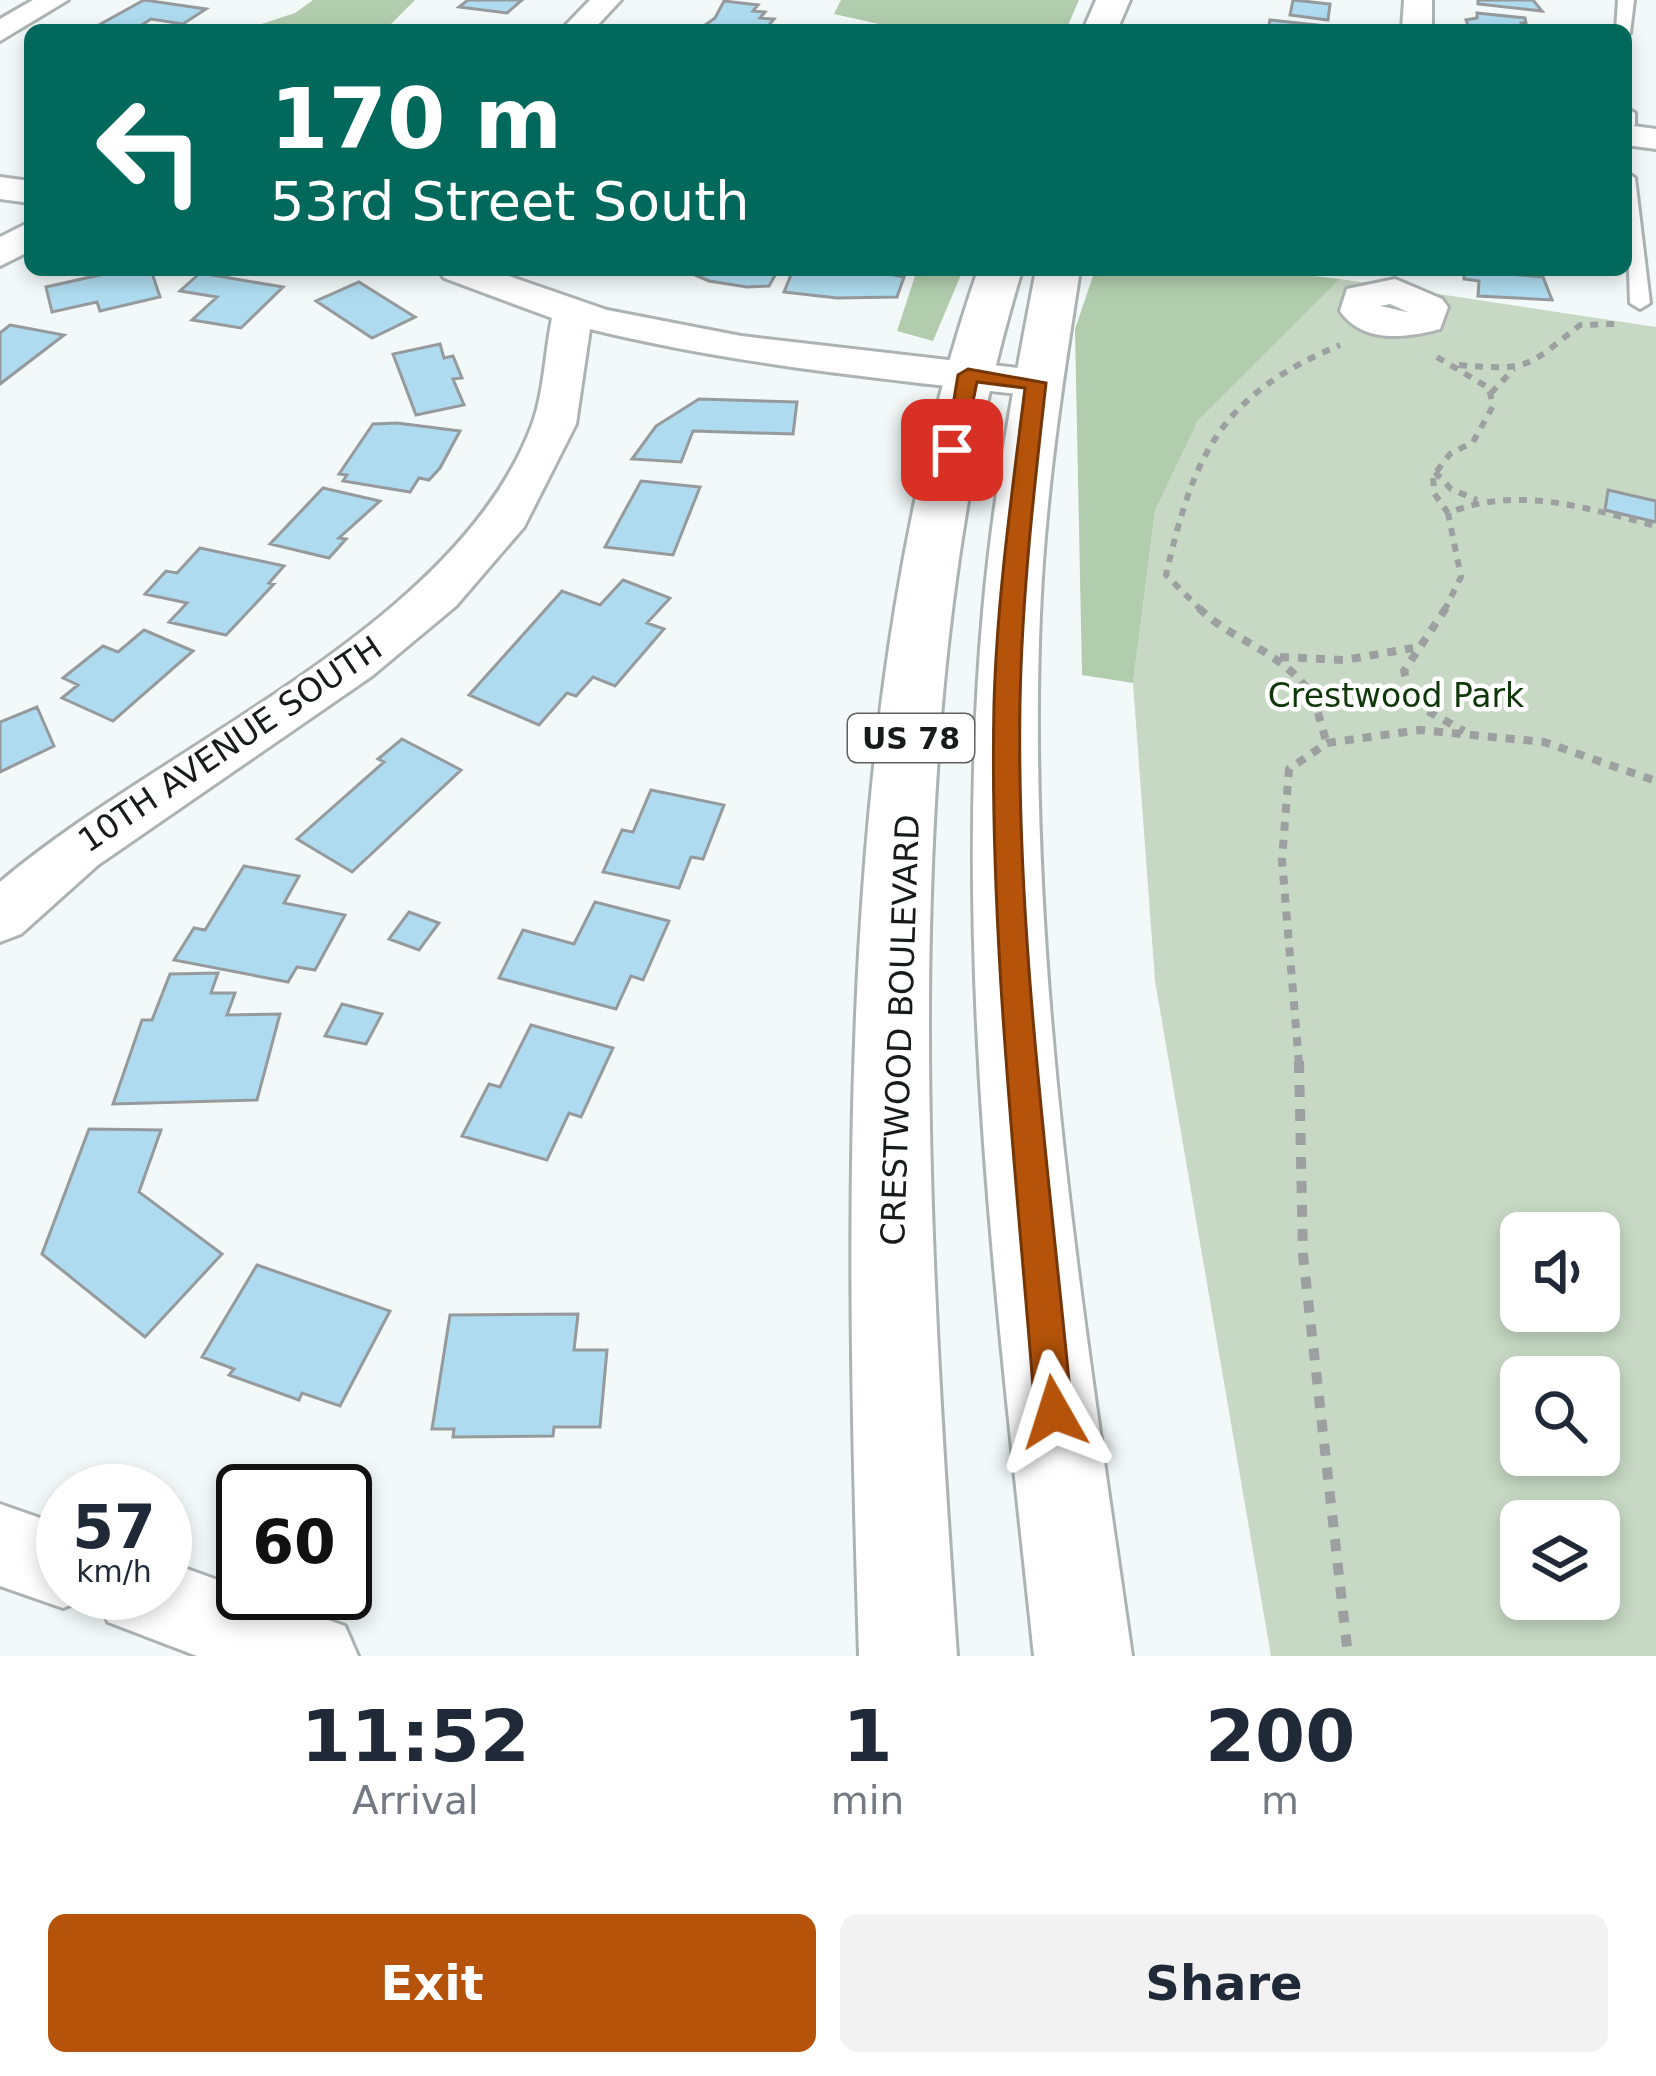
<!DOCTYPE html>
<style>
:root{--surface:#fff;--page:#f2f2f3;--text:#1f2937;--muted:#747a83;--accent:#b45309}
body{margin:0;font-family:"DejaVu Sans",sans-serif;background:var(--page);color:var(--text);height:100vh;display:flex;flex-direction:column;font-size:45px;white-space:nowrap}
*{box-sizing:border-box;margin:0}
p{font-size:39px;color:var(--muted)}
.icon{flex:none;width:66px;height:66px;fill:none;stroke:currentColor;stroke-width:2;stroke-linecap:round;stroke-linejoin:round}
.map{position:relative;height:1656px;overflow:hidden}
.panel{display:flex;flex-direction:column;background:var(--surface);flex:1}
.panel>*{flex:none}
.banner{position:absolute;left:24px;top:24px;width:1608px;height:252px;border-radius:18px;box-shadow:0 6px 18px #0003;background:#00695c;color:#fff;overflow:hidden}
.tools{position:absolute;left:1500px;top:1212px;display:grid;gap:24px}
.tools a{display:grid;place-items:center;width:120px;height:120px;border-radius:18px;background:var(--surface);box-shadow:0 6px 18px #0003;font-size:60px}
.speed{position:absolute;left:36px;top:1464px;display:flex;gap:24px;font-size:60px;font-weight:700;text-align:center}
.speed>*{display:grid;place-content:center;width:156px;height:156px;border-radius:50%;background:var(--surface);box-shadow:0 6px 18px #0003;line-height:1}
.speed small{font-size:30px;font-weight:400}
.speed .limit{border:6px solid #111;border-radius:18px;background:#fff;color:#111}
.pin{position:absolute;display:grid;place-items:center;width:102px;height:102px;color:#fff;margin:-51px;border-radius:24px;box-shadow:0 6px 18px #0006}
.me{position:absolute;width:132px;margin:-66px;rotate:354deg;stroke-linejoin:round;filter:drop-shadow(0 0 9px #0008)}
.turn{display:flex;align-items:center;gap:42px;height:252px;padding:0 48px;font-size:54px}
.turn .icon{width:156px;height:156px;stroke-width:2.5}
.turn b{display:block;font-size:84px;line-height:102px}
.eta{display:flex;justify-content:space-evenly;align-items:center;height:204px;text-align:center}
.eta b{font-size:72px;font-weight:600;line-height:84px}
.action{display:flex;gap:24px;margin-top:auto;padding:24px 48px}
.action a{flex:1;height:138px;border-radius:18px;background:var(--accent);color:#fff;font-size:48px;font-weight:600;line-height:138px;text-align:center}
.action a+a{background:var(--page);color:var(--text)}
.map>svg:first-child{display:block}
.green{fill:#c7d9c5;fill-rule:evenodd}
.forest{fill:#b1cdad}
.building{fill:#aedbef;stroke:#969a9c;stroke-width:3}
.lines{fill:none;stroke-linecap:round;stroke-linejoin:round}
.service-casing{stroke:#adb3b3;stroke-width:6}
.minor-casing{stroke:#adb3b3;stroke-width:6}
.primary-casing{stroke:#adb3b3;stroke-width:6}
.path-far2{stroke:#9ca0a0;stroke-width:6;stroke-dasharray:8 8;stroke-linecap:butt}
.path-far1{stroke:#9ca0a0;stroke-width:8;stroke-dasharray:9 9;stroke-linecap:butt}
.path{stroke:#9ca0a0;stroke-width:10;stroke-dasharray:12 12;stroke-linecap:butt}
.service{fill:#fff;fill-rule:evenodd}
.minor{fill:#fff;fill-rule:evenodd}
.primary{fill:#fff;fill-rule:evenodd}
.route{fill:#b45309;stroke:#753606;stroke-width:3}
.labels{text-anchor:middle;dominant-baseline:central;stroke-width:9;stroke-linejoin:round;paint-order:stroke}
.shield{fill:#fff;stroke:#5e5f5f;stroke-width:3}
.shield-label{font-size:30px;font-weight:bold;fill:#191b1b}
.park-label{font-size:33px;fill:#0f370a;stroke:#fff}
.street-label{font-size:33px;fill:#191b1b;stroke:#fff}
</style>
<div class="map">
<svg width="1656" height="1656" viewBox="0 0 1656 1656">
<rect width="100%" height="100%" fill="#f3f9f9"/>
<path class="green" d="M1340,279L1656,327V1656H1271L1155,981L1133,683L1155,511L1198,419ZM1521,1233H1599V1311H1521ZM1521,1377H1599V1455H1521ZM1521,1521H1599V1599H1521Z"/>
<path class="forest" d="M313,0H415L385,30H243L295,13Z
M841,0H1079L1066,30H906L834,14Z
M917,270H963L933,341L897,331Z
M1095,270H1255L1340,279L1198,420L1155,511L1133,683L1082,675L1075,329Z"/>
<path class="building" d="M144,0L206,9L183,24L151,19L134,30L97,26Z
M468,0H522L507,13L459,7Z
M1293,0L1330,4L1328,20L1290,15Z
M1478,0H1533L1542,11L1478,4Z
M724,1L758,5L753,11L765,12L760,18L774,19L765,30H698L715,18Z
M1477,13L1525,18L1526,23H1521V30L1469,28L1466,20L1477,18Z
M1270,20L1336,27L1268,30Z
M122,270H151L160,297L100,311L97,302L52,312L46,287Z
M698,270H778L769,286L747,287L709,281L695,275Z
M793,270H870L904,277L897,297L837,298L784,292Z
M1464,270L1543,277L1552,300L1478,296L1479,281L1464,279Z
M200,273L283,287L241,328L192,320L217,297L180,291Z
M359,282L415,317L372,338L316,301Z
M10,325L64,335L0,384V333Z
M440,344L444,358L453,356L462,378L453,379L464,405L416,415L393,354Z
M699,399L797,402L793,434L693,431L681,462L632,459L656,426Z
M397,423L460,431L440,468L429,480L419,478L410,492L343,481L347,475L339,474L373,424Z
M641,481L700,487L673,555L605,547Z
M323,488L380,501L339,538L346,539L329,558L270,544Z
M1608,490L1656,501V522L1605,510Z
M200,548L284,566L269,583L274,584L226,635L169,622L187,603L145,594L166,571L177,573Z
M623,580L670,598L647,623L664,629L615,686L593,677L576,696L567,693L539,725L469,695L562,591L600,605Z
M144,630L193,651L113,721L62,698L78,685L63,678L103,646L118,652Z
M37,707L54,746L0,772V722Z
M402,739L461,770L352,872L297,839L384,762L378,759Z
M651,790L724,805L703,859L691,857L679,888L603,872L622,830L633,832Z
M244,866L299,876L284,903L345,915L315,970L297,967L288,982L174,960L194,928L205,930Z
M595,902L669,921L643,980L631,976L616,1009L499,978L523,930L574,944Z
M409,912L439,923L419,950L389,939Z
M218,973L211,993H235L227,1015L280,1014L257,1100L113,1104L142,1020H152L170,974Z
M342,1004L382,1014L366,1044L325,1036Z
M531,1025L613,1048L581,1117L569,1113L547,1160L462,1136L489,1084L500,1087Z
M89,1129L161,1130L139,1192L222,1254L145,1337L42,1254Z
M257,1265L390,1311L340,1406L302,1393L299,1400L229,1375L234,1369L202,1357Z
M578,1314L574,1350H607L600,1427H554L553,1436L453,1437L454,1429H432L450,1315Z"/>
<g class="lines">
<defs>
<path id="service" d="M1618,0H1634L1630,33L1616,30Z
M1626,108L1635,113V125L1626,130Z
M1626,172L1635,178L1650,303L1640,309L1630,303Z"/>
<path id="minor" d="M33,0H68L0,41V19Z
M590,0H621L593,30H561Z
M1404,0H1432V30H1402Z
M1626,125L1656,129V149L1626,145Z
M0,177L30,181V203L0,199Z
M30,222V251L0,266V237Z
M438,270H491L607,310L741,336L1036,370L1051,374L1057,383L1051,392L1036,396C886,379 736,365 590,329L576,424L524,527L456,606L372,676L98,865L21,934L0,942V882C161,745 456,628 532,425C544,393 545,352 552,318L444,278Z
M1395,279L1442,299L1448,307L1440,329C1406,338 1363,344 1340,311L1347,289ZM1390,304L1408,312H1407L1380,306Z
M0,1504L63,1526V1593L92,1596L63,1608L0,1586Z
M165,1561L345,1626L358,1656H197L108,1622L96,1593H165Z"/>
<path id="primary" d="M1096,0H1130L1117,30H1083Z
M978,270H1022C892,695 927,1216 957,1656H859C846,1213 832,693 978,270Z
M1036,270H1080C1062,384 1045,498 1040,614C1026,963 1083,1312 1132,1656H1034C998,1311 952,959 983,612C993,496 1014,384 1036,270Z"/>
</defs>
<use href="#service" class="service-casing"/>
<use href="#minor" class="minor-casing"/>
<use href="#primary" class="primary-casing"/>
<path class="path-far2" d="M1437,357L1489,388L1493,406L1473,442L1450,454L1433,476L1434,493L1448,513
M1459,365C1530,371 1527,367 1580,325L1619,324
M1491,393L1514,369
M1435,472L1451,489L1477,500
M1202,611L1166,575C1194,453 1221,395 1340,345
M1444,611L1461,577L1448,513C1518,485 1586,508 1656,526"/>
<path class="path-far1" d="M1199,608C1232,641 1279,650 1307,689C1317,703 1321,726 1327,743
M1446,608L1404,671L1413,703L1464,731
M1280,657L1345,660L1413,648
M1299,1064L1282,860L1289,769L1327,743L1420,730L1544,742L1656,781"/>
<path class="path" d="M1299,1061L1303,1255L1348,1656"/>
<use href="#service" class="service"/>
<use href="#minor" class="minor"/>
<use href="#primary" class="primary"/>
</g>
<path class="route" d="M968,369L1046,383C1034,489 1022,595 1020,702C1016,938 1050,1177 1072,1412L1067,1425L1054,1430L1041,1425L1035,1412C1017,1177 989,940 994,704C997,598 1012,493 1025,388L977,382L963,450L945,454L958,375Z"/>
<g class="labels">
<rect class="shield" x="848" y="714" width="126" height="48" rx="9"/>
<g class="shield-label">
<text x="911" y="738">US 78</text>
</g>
<g class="park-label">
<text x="1396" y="695">Crestwood Park</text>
</g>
<g class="street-label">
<text transform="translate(230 744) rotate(-34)">10TH AVENUE SOUTH</text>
<text transform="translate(900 1030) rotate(-88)">CRESTWOOD BOULEVARD</text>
</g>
</g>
</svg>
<div class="tools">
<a><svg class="icon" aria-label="sound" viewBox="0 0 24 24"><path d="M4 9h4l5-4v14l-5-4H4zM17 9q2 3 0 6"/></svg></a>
<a><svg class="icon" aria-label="search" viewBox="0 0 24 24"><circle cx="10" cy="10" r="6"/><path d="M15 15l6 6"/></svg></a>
<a><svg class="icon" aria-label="layers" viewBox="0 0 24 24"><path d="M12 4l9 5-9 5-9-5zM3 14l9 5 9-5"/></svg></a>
</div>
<div class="speed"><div>57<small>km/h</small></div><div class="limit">60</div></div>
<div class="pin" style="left:952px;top:450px;background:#d93025"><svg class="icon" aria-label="arrive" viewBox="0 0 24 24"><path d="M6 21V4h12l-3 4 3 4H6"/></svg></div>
<svg class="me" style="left:1054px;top:1412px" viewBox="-20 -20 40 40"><path d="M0-17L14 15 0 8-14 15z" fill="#b45309" stroke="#fff" stroke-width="4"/></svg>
<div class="banner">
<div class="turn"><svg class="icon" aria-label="left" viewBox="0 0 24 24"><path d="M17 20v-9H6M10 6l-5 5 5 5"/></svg><div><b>170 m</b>53rd Street South</div></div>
</div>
</div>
<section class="panel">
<div class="eta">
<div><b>11:52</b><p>Arrival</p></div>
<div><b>1</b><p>min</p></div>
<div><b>200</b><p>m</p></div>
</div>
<div class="action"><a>Exit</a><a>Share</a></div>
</section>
